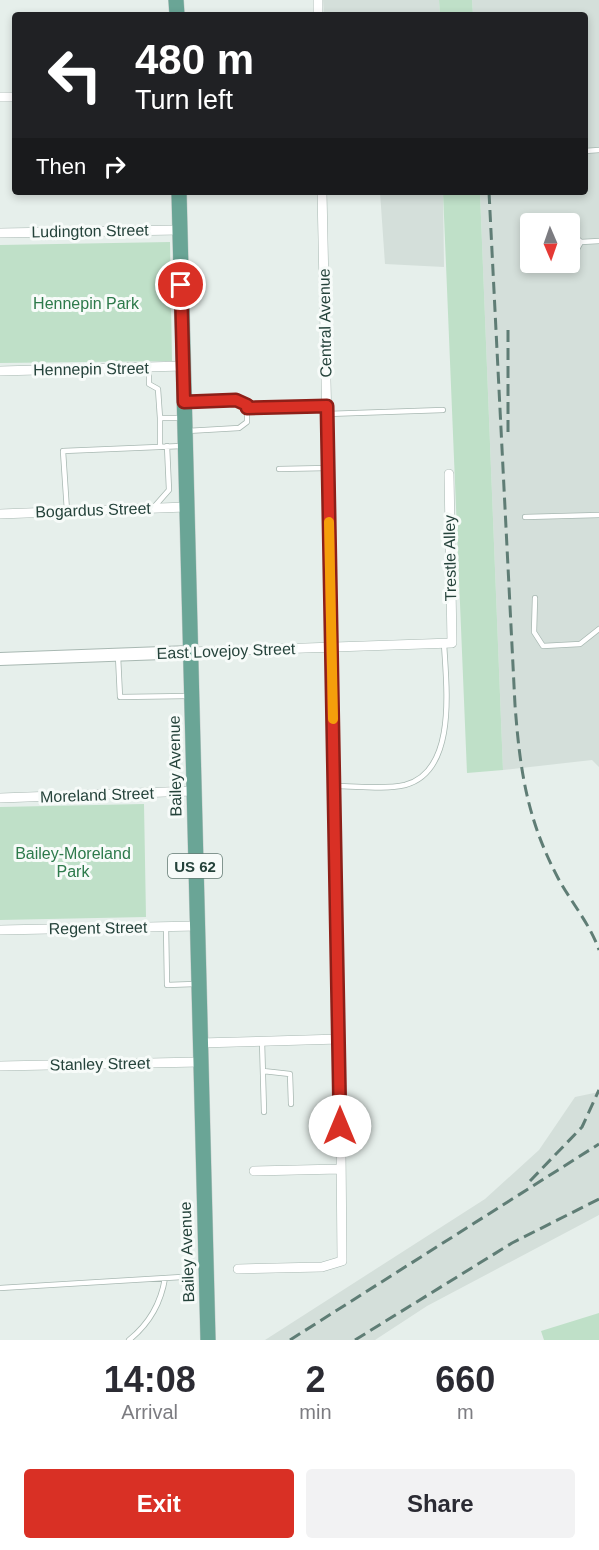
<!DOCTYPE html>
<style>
:root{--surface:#fff;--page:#f2f2f3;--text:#2b2b33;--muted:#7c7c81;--accent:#d93025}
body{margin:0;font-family:Arial,sans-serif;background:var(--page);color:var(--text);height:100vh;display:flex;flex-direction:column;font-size:22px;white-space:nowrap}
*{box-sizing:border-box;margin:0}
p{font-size:20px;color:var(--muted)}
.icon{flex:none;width:33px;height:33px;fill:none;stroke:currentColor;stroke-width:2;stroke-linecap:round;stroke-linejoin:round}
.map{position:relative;height:1340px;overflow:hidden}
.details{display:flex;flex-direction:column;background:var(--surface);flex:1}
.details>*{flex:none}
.guide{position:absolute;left:12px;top:12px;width:576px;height:183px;border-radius:6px;box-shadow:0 3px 9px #0003;background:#202124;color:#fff;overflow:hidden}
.needle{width:39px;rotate:178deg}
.buttons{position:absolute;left:520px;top:213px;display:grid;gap:12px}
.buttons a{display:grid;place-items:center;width:60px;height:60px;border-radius:6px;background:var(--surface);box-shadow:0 3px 9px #0003;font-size:30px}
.pin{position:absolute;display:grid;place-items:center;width:51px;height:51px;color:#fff;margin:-26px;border:3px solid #fff;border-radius:50%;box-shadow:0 2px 6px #0007}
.me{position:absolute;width:66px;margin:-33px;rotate:0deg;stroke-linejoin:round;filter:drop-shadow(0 0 4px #0008)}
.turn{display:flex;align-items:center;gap:21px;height:126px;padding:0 24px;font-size:27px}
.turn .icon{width:78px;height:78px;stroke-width:2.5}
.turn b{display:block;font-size:42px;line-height:51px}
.then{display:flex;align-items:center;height:57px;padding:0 24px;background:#0003;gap:12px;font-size:22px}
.eta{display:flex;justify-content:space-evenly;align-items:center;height:102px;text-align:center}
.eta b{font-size:36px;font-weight:800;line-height:42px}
.cta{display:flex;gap:12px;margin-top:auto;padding:12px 24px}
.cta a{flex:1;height:69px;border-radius:6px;background:var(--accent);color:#fff;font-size:24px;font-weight:800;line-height:69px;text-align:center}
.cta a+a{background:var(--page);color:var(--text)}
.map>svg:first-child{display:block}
.built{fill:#d4dfda;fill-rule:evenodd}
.green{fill:#bfe0c8}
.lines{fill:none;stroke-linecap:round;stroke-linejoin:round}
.service-casing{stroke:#a8b8b2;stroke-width:6}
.minor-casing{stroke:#a8b8b2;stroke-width:10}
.tertiary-casing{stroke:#a8b8b2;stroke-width:14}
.primary-casing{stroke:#c2cac8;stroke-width:16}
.service{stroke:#fff;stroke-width:4.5}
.minor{stroke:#fff;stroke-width:9}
.tertiary{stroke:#fff;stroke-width:12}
.primary{stroke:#6aa596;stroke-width:15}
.rail{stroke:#5f7d75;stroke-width:3;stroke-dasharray:12 6;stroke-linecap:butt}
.route-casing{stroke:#8d1f18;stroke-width:15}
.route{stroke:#d93025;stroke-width:10}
.slow{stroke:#f59e0b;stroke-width:10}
.labels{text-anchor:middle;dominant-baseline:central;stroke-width:6;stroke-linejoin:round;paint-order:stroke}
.shield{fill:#f7fbf9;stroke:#637a73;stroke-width:1.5}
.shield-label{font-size:15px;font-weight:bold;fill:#24423a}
.street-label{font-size:16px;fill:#24423a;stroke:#f7fbf9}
.park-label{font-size:16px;fill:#2d7a4b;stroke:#f7fbf9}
</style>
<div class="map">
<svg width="599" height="1340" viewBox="0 0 599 1340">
<rect width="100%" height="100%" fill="#e6efeb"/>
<path class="built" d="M323,0H439L440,15H324Z
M472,0H599V767L592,760L503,770L480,192H585V15H473ZM531,224H570V262H531Z
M380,192H443L444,267L385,264Z
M599,1092V1215L427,1306L375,1340H265L485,1199L539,1150L575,1097Z"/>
<path class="green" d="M439,0H472L473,15H440Z
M443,192H480L503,770L467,773Z
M170,242L172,361L0,363V245Z
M144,804L146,917L0,920V807Z
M599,1313V1340H544L541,1331Z"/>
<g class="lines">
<defs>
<path id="service" d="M585,151L599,150
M570,236H574L581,242L599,241
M570,252L576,251L581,242
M149,367V384L158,389L160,418H181
M187,402L242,401L247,404V422L239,428L187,431
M247,408L327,406
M327,414L443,410
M160,418V447
M279,469L328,468
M154,507L169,490L167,446
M67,511L63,451L182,446
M525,517L599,515
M535,598L534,632L543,646L580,644L599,629
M118,656L120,697L188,696
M336,786C357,786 384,790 405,785C458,771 446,684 444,643
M166,926L167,985L195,984
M262,1041L264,1112
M263,1071L290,1074L291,1104
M0,1288L182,1277
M129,1340C149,1324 161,1303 165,1278"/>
<path id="minor" d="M318,0V15
M0,97H15
M0,233L179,230
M0,371L183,366
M0,514L186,507
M190,652L452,643L449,474
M0,798L193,791
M0,930L197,926
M200,1043L340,1039
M0,1066L200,1062
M254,1171L340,1169
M238,1269L322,1267L342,1261L340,1039L322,192"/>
<path id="tertiary" d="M0,659L190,652"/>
<path id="primary" d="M176,0L177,15
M179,192L208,1340"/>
</defs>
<use href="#service" class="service-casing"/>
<use href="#minor" class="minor-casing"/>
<use href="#tertiary" class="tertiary-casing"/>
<use href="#primary" class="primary-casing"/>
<use href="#service" class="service"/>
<use href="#minor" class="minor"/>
<use href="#tertiary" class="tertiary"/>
<use href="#primary" class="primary"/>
<path class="rail" d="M489,192L515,705C520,771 527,819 558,878C571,902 590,924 599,950
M508,330V435
M530,1181L582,1127L599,1090
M290,1340L599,1144
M355,1340L512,1243L599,1199"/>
</g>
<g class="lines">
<defs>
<path id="route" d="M181,285L184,402L236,400L247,405V408L327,406L340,1126"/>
</defs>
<use href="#route" class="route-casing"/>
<use href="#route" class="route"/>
<path class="slow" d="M329,522L333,719"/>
</g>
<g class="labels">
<rect class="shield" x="168" y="854" width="54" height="24" rx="4.5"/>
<g class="shield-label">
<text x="195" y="866">US 62</text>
</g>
<g class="street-label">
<text transform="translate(90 231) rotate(-1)">Ludington Street</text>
<text transform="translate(325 323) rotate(-91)">Central Avenue</text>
<text transform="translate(91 369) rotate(-1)">Hennepin Street</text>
<text transform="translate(93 510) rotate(-2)">Bogardus Street</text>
<text transform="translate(450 558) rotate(-91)">Trestle Alley</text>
<text transform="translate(226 651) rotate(-2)">East Lovejoy Street</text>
<text transform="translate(175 766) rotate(-91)">Bailey Avenue</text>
<text transform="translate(97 795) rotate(-2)">Moreland Street</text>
<text transform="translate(98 928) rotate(-1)">Regent Street</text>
<text transform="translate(100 1064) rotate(-1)">Stanley Street</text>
<text transform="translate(187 1252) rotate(-92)">Bailey Avenue</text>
</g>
<g class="park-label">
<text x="86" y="303">Hennepin Park</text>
<text x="73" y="853">Bailey-Moreland<tspan x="73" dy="18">Park</tspan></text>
</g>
</g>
</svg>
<div class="buttons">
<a><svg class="needle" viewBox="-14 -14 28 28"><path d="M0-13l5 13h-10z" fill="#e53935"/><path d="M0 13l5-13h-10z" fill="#7c7c81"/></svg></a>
</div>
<div class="pin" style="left:181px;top:285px;background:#d93025"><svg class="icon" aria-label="arrive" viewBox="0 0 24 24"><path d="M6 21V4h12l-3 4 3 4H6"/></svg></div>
<svg class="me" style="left:340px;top:1126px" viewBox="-20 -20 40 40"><circle r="19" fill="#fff"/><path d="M0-13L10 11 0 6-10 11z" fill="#d93025"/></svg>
<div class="guide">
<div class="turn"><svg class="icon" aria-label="left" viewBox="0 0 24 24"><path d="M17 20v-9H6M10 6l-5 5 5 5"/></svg><div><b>480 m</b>Turn left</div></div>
<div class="then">Then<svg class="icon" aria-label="right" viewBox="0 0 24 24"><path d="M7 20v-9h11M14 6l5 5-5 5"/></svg></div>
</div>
</div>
<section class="details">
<div class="eta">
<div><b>14:08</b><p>Arrival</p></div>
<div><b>2</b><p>min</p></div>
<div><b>660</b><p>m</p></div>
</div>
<div class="cta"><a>Exit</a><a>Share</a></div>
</section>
